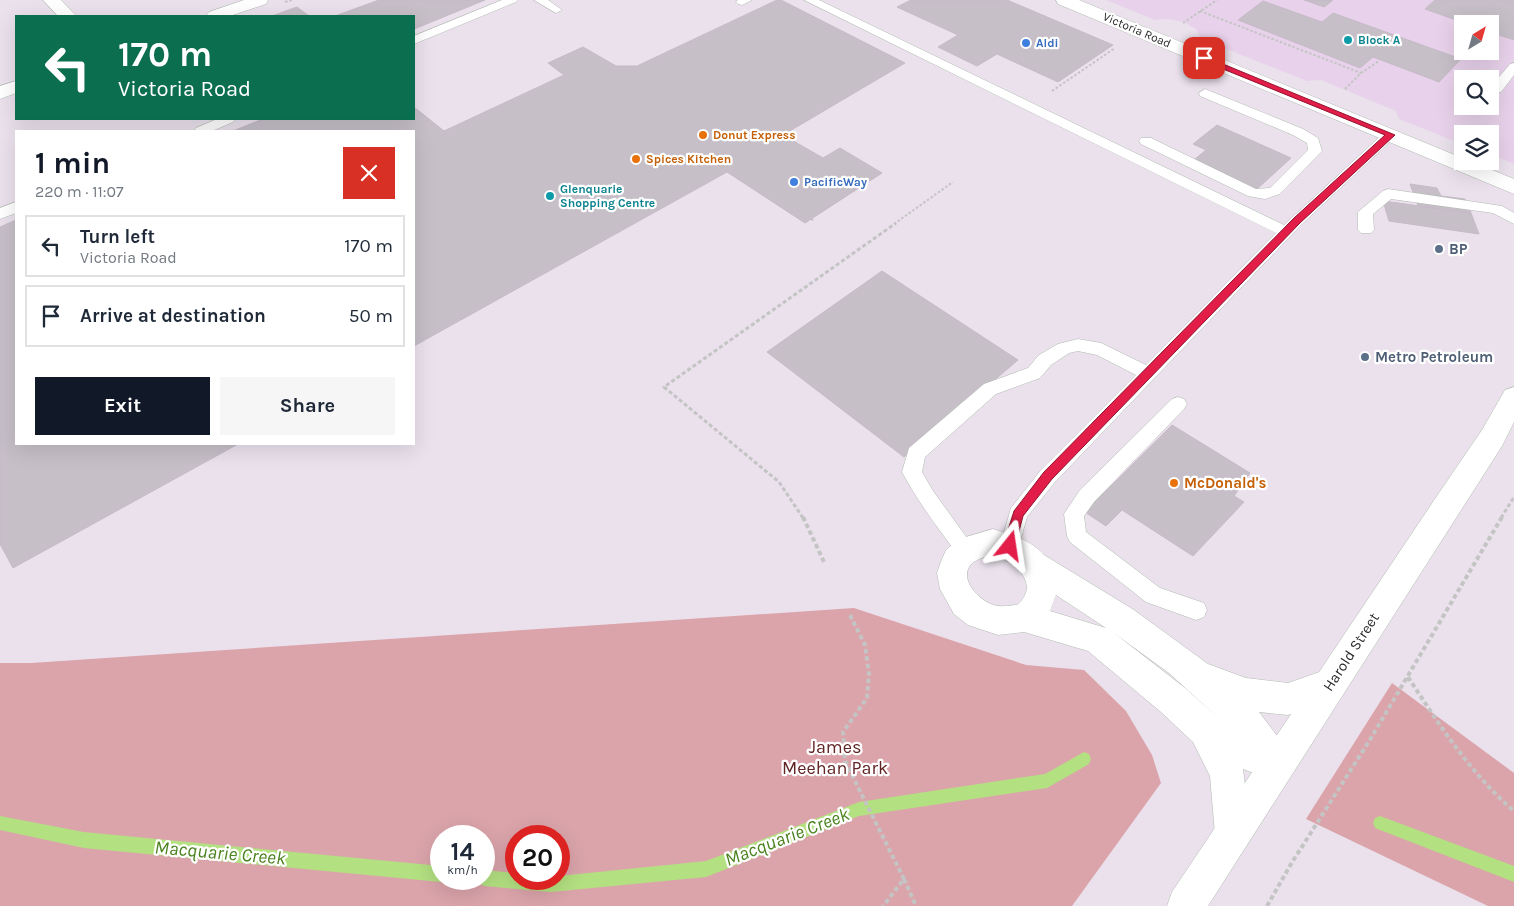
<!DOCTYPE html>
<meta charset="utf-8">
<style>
:root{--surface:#fff;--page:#f6f6f7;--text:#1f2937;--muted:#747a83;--line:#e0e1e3;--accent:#111827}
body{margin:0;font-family:Karla,sans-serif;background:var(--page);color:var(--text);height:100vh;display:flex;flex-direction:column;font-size:19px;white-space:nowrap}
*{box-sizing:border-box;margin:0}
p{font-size:16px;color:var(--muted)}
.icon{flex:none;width:28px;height:28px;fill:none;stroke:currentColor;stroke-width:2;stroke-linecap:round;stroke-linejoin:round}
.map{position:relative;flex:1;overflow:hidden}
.details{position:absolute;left:15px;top:130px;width:400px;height:315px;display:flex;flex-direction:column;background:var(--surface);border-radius:0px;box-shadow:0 5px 20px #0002}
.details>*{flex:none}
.banner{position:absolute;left:15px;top:15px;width:400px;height:105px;border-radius:0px;box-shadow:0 5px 20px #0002;background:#0b6e4f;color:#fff;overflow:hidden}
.needle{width:32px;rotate:37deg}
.buttons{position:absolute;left:1454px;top:15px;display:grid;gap:10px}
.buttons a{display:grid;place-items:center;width:45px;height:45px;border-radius:0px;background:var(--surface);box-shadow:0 5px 20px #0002;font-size:25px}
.speed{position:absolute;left:430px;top:825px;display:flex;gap:10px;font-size:25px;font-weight:700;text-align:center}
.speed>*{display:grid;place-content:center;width:65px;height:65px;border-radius:50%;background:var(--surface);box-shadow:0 5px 20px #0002;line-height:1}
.speed small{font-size:12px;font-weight:400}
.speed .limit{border:8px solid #d22;background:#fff;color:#111}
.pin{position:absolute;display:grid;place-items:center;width:42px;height:42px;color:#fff;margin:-21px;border-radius:10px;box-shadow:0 2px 8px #0006}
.me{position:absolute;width:55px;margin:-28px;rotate:15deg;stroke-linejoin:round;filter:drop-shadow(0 0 4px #0008)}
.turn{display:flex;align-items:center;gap:18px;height:105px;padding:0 20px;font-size:22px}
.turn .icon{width:65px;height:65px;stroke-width:2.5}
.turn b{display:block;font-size:35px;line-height:42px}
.round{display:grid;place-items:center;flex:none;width:52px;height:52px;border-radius:0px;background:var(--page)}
.overview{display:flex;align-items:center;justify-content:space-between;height:85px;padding:0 20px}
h1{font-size:30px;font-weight:700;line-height:38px;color:var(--accent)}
.cta{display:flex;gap:10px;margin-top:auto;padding:10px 20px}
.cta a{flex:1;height:58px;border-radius:0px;background:var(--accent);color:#fff;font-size:20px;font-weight:700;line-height:58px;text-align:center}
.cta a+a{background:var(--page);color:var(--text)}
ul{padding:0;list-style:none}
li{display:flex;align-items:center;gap:15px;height:62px;margin:0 10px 8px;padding:0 10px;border:2px solid var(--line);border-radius:0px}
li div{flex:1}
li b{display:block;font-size:19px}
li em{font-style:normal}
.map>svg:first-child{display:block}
.education{fill:#e8d2eb;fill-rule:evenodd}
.green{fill:#dba4ab;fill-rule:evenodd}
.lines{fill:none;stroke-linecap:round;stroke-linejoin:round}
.stream{fill:#b3e081;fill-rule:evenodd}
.building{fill:#c6bfc8;stroke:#c6bac7}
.service-casing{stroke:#b1bbb1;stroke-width:1}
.minor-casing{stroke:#b1bbb1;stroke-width:1}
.tertiary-casing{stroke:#b1bbb1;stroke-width:1}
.secondary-casing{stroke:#b1bbb1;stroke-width:1}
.path-far2{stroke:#c4c4c4;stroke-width:2;stroke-dasharray:2.5 2;stroke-linecap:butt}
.path-far1{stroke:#c4c4c4;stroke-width:3;stroke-dasharray:4 2.5;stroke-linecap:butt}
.path{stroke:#c4c4c4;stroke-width:4;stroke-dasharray:4.5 3;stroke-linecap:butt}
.service{fill:#fff;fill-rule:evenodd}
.minor{fill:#fff;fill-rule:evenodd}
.tertiary{fill:#fff;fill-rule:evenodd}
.secondary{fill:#fff;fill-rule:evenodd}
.route{fill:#e11d48;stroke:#92132f}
.culture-dot{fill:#0f9aa8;stroke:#fff;stroke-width:2}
.shop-dot{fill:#3f7fe0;stroke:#fff;stroke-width:2}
.food-dot{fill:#e8710a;stroke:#fff;stroke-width:2}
.service-dot{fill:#5c6f8a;stroke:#fff;stroke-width:2}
.labels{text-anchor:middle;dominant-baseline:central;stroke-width:4.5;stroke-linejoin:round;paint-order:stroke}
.far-street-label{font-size:12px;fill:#2c2c2c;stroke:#fff}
.far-culture-label{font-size:12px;font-weight:bold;fill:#0d838f;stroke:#fff;text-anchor:start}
.far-shop-label{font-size:12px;font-weight:bold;fill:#366cbe;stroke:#fff;text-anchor:start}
.far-food-label{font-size:12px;font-weight:bold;fill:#c56008;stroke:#fff;text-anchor:start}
.service-label{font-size:15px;font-weight:bold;fill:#4e5e75;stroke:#fff;text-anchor:start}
.food-label{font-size:15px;font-weight:bold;fill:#c56008;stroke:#fff;text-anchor:start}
.street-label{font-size:15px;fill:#2c2c2c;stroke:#fff}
.near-park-label{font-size:18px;fill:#612424;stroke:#fff}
.near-water-label{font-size:19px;font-style:italic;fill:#4a821e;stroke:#fff}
</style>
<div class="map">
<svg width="1514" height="906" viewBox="0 0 1514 906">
<rect width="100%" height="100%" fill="#eae1ec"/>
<path class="education" d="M1106,0H1514V164L1490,154V134H1462V144L1399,119L1396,111L1321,80L1307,81L1201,39L1197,30L1184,22L1168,19L1155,20ZM1462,24H1490V51H1462ZM1462,79H1490V106H1462Z"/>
<path class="green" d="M854,608L1026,665L1084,670L1126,711L1152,755L1161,783L1072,906H0V663H31ZM441,836H484V879H441ZM516,836H559V879H516Z
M1392,683L1514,773V906H1488L1306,819Z"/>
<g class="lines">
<path class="stream" d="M1084,752L1089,754L1091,759L1089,764L1047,788L859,816L706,877L551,892L484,886L479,883L477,879H484V870L516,873V879H559V876L706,861L859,802L1045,774Z
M0,816L84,832L441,866V879H447L441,882L84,848L0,830Z
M1380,816L1514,866V882L1375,828L1373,823L1375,818Z"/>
</g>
<path class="building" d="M379,0H485L414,29V16H335Z
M777,0H781L905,63L783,135L823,158L840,148L882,173L805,223L727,172L414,346V131H233L263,119H414V107L444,131L564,75L548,63L583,47L616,66H637Z
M911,0H1007L1113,45L1058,82L997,54L977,66L938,47L958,35L897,7Z
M1304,0H1333L1324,7Z
M1435,0H1514V40L1490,32V24H1467L1425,9Z
M1263,1L1322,22L1333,13L1461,59L1439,82L1373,57L1360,68L1238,20Z
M297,7L309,16H272Z
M1217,125L1291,158L1257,189L1194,160L1206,150L1193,144Z
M1410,184L1437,188L1441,196L1465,199L1471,213L1418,206Z
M1383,201L1471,213L1479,234L1389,221Z
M16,220V444H238L13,568L0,544V227Z
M882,271L1018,360L904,457L767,352Z
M1172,425L1250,473L1234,496L1244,502L1193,556L1122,510L1106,526L1085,512Z"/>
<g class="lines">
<defs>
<path id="service" d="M502,0H518L516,2L414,44V36Z
M534,0H548L562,10L556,13Z
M738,0H752L742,5L738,4L736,2Z
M804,0H819L1284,225L1385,132L1390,131L1397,135L1302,224L1055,482L1027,517L1017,552L1010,555L1003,552L1000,546L1011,508L1041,470L1136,375L1097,355L1078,351L1069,353L1051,365L1040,378L996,394L925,457L922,472L933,491L975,549L972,555L965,558L958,555C938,528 918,502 902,472L909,448L984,384L1028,368L1039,355L1058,344L1078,339L1101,343L1146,365L1276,233Z
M1514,63V75L1501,92H1491L1490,88L1510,64Z
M1205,89L1303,129L1318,138L1322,151L1280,194L1265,199L1248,196L1141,144L1139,141L1141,138H1151L1256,189L1270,188L1308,150L1307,143L1293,135L1200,96L1199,93Z
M217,119H235L233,122L212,131H194L196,128Z
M1388,189L1502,206L1514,213V224L1493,213L1391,199L1373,214L1374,230L1371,233H1361L1358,230V212L1383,191Z
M16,202V213L0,219V208Z
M1178,397L1184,399L1187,404L1184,409L1094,502L1084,516L1086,532L1160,588L1204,603L1207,610L1204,617L1196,620L1146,602L1070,542L1067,536L1064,514L1080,490L1172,399Z"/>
<path id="minor" d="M43,0H61L76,16H58Z
M244,0H268L266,4L230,16H206L209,12Z
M16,81V93L0,99V86Z
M993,529C1011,535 1031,540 1044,555L1134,610L1208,664L1246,678L1288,683L1331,668L1343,673L1347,684L1343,695L1288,715L1259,712L1290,753L1295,765L1290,777L1278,782L1243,769L1251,834L1246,847L1233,852L1220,847L1215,834L1210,776L1193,742L1161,712L1088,651L1024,632L998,635L968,625L954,614L940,589L937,573L942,559L946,550L959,539ZM993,555C1014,561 1042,584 1017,605C1011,605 1004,607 998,606C983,604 960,583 969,567C974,559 985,557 993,555ZM1056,595L1106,628L1050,611ZM1114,633L1169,673L1222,721L1185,688Z"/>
<path id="tertiary" d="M1056,0H1079L1462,158V161H1470L1514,179V194L1058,4Z"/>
<path id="secondary" d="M1514,387V422L1502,446L1208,906H1167L1172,892L1441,490L1482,430L1505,390Z"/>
</defs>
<use href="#service" class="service-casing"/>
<use href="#minor" class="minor-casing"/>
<use href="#tertiary" class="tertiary-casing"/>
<use href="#secondary" class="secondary-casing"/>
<path class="path-far2" d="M285,2L292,0
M1200,11L1361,73
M1183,23L1217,0
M1345,89L1361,73L1379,61
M1052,91L1115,48
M811,219L815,221
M894,224L953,182"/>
<path class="path-far1" d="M803,518L779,482L664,387L896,223
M1501,518L1514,497"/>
<path class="path" d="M803,517L824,562
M850,615L865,645L869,674L867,698L843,732L845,761L904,879L883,906
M1408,677C1440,726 1470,773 1514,811
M904,879L916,906
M1267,906L1291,864L1371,738L1502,517"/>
<use href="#service" class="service"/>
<use href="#minor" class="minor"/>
<use href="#tertiary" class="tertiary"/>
<use href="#secondary" class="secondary"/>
</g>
<path class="route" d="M1201,57H1206L1395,135L1300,223L1052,479L1023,516L1014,550L1010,551L1005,550L1003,546L1014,511L1044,472L1294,218L1385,135L1201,60Z"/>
<g class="culture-dot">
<circle cx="1348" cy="40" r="5"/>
<circle cx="550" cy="196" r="5"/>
</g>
<g class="shop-dot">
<circle cx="1026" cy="43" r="5"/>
<circle cx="794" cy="182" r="5"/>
</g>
<g class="food-dot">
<circle cx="703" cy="135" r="5"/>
<circle cx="636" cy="159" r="5"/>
<circle cx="1174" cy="483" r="5"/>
</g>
<g class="service-dot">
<circle cx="1439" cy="249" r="5"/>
<circle cx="1365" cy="357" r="5"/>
</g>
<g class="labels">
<g class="far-street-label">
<text transform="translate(1137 30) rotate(23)">Victoria Road</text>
</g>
<g class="far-culture-label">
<text x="1358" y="40">Block A</text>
<text x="560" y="189">Glenquarie<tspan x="560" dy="14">Shopping Centre</tspan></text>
</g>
<g class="far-shop-label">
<text x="1036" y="43">Aldi</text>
<text x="804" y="182">PacificWay</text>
</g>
<g class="far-food-label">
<text x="713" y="135">Donut Express</text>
<text x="646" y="159">Spices Kitchen</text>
</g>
<g class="service-label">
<text x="1449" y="249">BP</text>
<text x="1375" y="357">Metro Petroleum</text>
</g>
<g class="food-label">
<text x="1184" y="483">McDonald's</text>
</g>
<g class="street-label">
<text transform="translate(1351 652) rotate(-57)">Harold Street</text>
</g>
<g class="near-park-label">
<text x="835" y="747">James<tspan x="835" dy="21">Meehan Park</tspan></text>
</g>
<g class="near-water-label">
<text transform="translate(787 837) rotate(-21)">Macquarie Creek</text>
<text transform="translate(220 853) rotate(5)">Macquarie Creek</text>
</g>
</g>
</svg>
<div class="buttons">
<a><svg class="needle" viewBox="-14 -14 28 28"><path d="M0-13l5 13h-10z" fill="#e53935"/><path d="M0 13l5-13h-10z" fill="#747a83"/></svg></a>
<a><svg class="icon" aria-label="search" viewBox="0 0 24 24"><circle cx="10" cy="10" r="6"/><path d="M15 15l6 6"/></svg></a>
<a><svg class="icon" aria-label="layers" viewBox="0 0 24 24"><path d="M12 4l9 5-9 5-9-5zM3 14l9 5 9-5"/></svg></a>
</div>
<div class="speed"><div>14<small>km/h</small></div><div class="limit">20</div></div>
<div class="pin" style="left:1204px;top:58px;background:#d93025"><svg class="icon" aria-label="arrive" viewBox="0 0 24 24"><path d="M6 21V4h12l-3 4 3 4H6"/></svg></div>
<svg class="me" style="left:1010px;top:546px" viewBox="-20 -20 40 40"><path d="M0-17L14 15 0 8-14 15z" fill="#e11d48" stroke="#fff" stroke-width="4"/></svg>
<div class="banner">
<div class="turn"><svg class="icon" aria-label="left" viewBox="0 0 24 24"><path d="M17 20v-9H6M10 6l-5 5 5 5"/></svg><div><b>170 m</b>Victoria Road</div></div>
</div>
<section class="details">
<div class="overview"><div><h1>1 min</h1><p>220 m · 11:07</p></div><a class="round" style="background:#d93025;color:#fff"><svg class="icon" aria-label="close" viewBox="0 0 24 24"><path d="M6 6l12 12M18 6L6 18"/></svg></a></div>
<ul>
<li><svg class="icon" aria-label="left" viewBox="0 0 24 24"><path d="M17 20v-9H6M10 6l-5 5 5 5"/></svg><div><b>Turn left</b><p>Victoria Road</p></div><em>170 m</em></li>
<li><svg class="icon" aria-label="arrive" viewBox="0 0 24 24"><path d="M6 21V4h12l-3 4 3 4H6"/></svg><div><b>Arrive at destination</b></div><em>50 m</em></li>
</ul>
<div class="cta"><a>Exit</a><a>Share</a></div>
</section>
</div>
